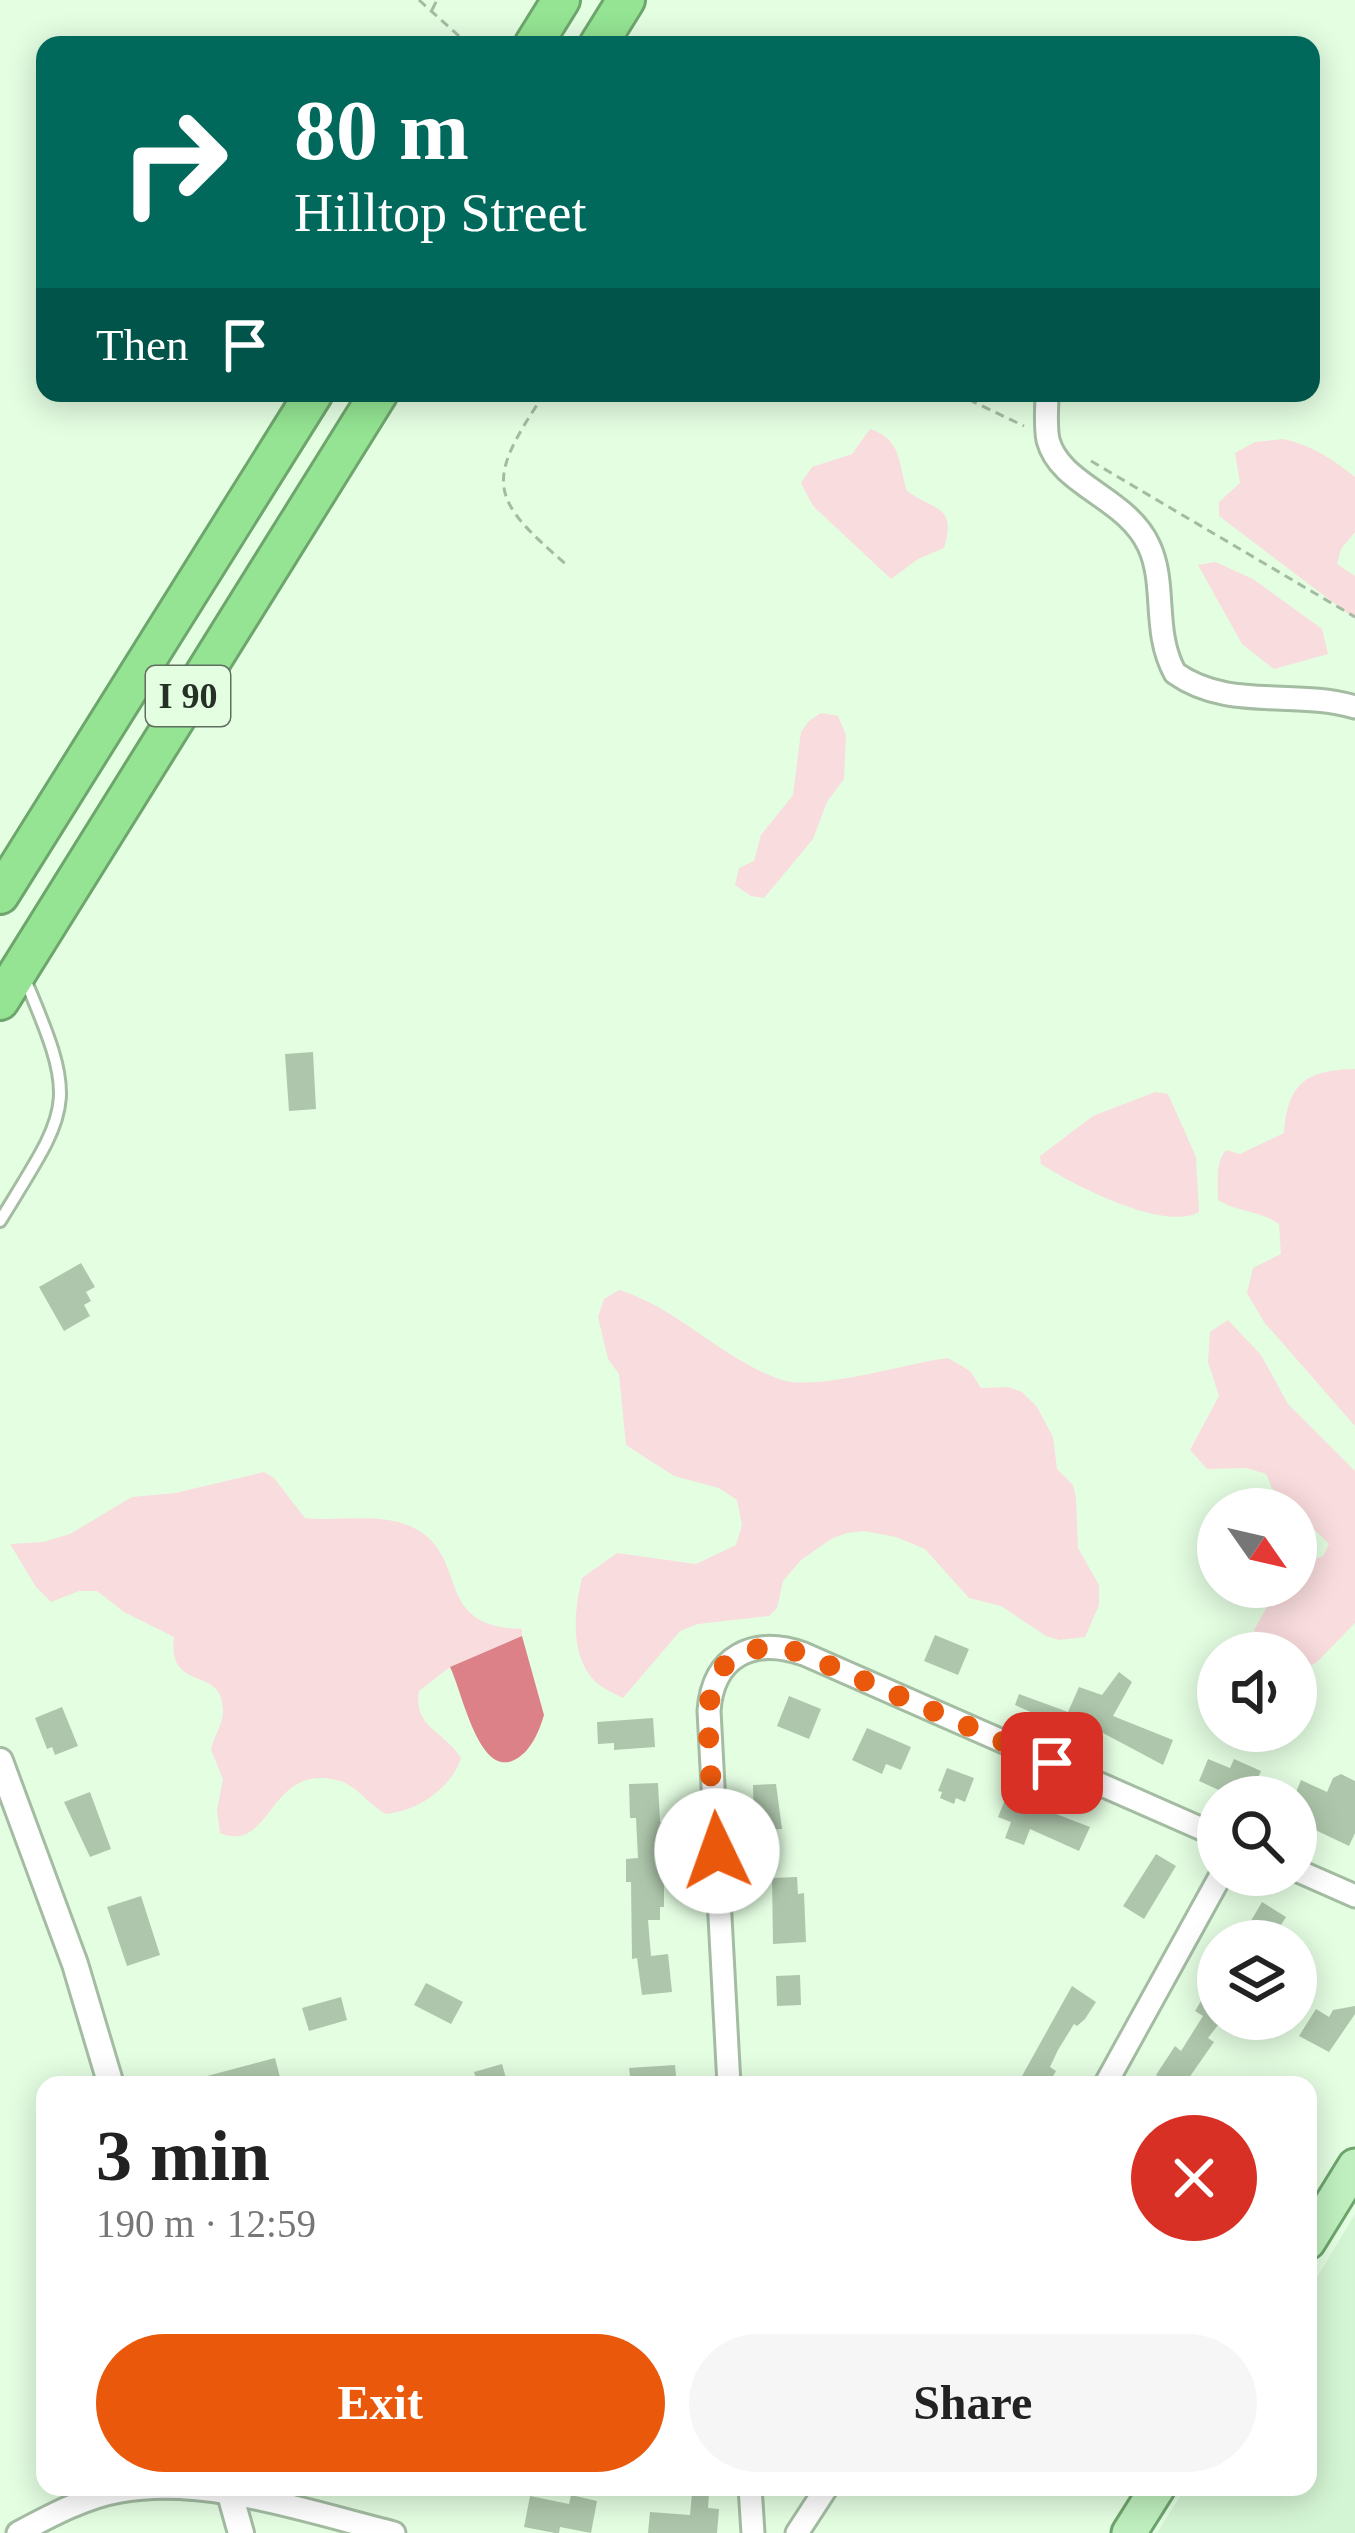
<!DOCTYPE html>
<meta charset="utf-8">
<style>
:root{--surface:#fff;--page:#f6f6f6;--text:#222;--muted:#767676;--accent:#ea580c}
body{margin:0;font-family:Georgia,serif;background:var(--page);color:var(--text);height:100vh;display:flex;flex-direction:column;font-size:45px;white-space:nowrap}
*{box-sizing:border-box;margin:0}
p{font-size:39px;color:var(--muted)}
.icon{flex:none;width:66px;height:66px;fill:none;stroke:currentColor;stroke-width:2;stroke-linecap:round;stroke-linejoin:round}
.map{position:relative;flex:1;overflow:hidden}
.panel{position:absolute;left:36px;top:2076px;width:1281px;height:420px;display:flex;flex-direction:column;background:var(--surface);border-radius:24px;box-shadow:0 6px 30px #0003}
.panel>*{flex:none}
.banner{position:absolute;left:36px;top:36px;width:1284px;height:366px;border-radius:24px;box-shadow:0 6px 30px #0003;background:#00695c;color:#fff;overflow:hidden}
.needle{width:78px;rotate:124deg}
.buttons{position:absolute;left:1197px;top:1488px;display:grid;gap:24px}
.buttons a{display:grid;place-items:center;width:120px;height:120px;border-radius:50%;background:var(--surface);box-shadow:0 6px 30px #0003;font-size:60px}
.pin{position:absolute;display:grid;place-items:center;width:102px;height:102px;color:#fff;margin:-51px;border-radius:24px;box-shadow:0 6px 18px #0006}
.me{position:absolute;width:132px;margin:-66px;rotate:357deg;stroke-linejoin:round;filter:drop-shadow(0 0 9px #0008)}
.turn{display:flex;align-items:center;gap:42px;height:252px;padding:0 60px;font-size:54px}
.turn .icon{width:156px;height:156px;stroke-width:2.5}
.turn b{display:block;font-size:84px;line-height:102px}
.then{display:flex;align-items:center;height:114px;padding:0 60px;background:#0003;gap:24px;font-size:45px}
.round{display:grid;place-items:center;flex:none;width:126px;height:126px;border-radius:63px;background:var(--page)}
.summary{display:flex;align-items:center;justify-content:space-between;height:204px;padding:0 60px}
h1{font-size:72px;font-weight:600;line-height:90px}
.button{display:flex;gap:24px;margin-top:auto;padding:24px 60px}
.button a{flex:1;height:138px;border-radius:72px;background:var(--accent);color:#fff;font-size:48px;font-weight:600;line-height:138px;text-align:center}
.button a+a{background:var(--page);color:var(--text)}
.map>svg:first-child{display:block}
.built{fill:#d4f5d3}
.green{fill:#f9dcdd}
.water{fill:#db8187}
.building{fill:#aec7ac}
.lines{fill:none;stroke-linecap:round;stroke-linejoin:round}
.service-casing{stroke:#a3bca2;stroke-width:16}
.minor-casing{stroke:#a3bca2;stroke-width:27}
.tertiary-casing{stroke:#a3bca2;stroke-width:30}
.primary-casing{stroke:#6ea56d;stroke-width:39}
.motorway-casing{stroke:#6ea56d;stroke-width:42}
.path{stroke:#a5baa3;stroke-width:3;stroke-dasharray:9 6;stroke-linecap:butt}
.service{stroke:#fff;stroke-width:10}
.minor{stroke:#fff;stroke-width:21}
.tertiary{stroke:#fff;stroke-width:24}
.primary{stroke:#bfefbe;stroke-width:33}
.motorway{stroke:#94e493;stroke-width:36}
.route{stroke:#ea580c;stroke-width:21;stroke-dasharray:0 37.8}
.labels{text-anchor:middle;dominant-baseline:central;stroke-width:12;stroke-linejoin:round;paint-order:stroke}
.shield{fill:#e4fee2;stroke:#5f6e5e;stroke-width:3}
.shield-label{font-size:36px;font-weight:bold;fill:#263126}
</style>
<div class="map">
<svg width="1355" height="2533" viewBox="0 0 1355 2533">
<rect width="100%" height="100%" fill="#e4fee2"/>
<path class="built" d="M1355,2214V2533H1157L1186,2487H1308V2292Z"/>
<path class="green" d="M870,429C902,439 898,463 907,491C935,511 957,505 944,548L918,559L891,579L813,506L801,483L812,467L852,454Z
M1283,439C1312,445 1332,459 1355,477V532L1341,549L1337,564L1355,576V619L1219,516V502L1240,483L1235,453L1255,442Z
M1215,562L1253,579L1322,629L1328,654L1274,669L1242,644L1198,565Z
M821,713L838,716L846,735L844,779L827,802L813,839L764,898L751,896L735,885L739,868L754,861L761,835L793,795L801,732L809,721Z
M1355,1069V1426L1264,1322L1247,1293L1253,1268L1281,1254L1279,1224C1259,1210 1239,1213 1218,1200C1218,1183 1215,1163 1226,1150L1240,1154L1284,1133C1288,1083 1306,1070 1355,1069Z
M1155,1092L1168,1094L1196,1157L1199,1212C1164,1232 1073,1185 1041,1164L1040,1156L1093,1116Z
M619,1290C679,1308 722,1360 782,1380C818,1391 908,1363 948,1358L970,1371L981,1388L1008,1387L1022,1392L1037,1407L1053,1437L1057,1469L1073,1485L1076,1498L1078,1548L1099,1585V1605L1085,1637L1059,1640L1046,1636L1001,1606L969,1598L925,1549L896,1537L864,1531L847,1533L831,1539L801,1560L783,1581L777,1608L769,1616L698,1624L680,1631L623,1698C615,1694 604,1689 597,1683C569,1658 574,1610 582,1578L617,1553L696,1564L736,1545L742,1525L737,1500L719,1488L674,1476L626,1445L619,1374L608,1359L598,1317L604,1299Z
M1228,1320L1261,1355L1288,1404L1355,1471V1623L1316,1663L1296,1670V1653H1269L1254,1630L1278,1587H1296V1567L1323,1556L1329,1544L1272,1488L1266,1474L1247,1468L1207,1469L1190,1450L1219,1396L1208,1362L1210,1332Z
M264,1472L274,1478L305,1518C341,1522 383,1511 416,1529C470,1559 432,1627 522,1629V1636L450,1667L419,1691C413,1728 445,1731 461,1758C451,1789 417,1811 386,1814C369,1805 357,1786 340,1781C268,1760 273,1855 220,1833L217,1810L223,1779L211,1750C213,1738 223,1724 223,1712C224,1663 167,1695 174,1637L124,1612L97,1591H79L51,1602L36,1587L10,1544L43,1542L70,1534L132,1497L175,1493Z"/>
<path class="water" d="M522,1636L544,1715C539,1732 530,1754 512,1761C478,1774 462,1691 450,1667Z"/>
<path class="building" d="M313,1052L316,1109L289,1111L285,1054Z
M81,1263L95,1287L86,1292L91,1301L84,1305L90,1316L64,1331L39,1287Z
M935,1635L969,1649L958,1675L924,1661Z
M1119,1672L1132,1682L1113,1716L1173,1740L1163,1765L1086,1724L1081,1725L1077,1733L1015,1705L1019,1694L1068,1712L1079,1687L1102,1695Z
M789,1696L821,1709L809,1739L777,1726Z
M62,1707L78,1746L55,1755L52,1747L47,1749L35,1718Z
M653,1718L655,1747L614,1750V1743L598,1744L597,1722Z
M867,1728L911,1747L901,1770L886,1764L882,1774L852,1760Z
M1208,1759L1230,1768L1234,1759L1261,1771L1255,1785L1240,1778L1232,1796L1199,1781Z
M947,1768L974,1778L965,1802L956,1798L954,1804L940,1798L942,1792L938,1791Z
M1341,1774L1355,1781V1833L1349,1846L1309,1827L1313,1818L1296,1811V1792L1301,1780L1327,1792L1333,1778Z
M658,1783L660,1822H664V1907H660V1920H648L651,1956L668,1954L672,1992L642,1995L637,1958L632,1959L631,1882H626V1859L638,1858L636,1818H630L629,1784Z
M776,1784L782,1829L754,1830L753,1785Z
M90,1792L111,1849L90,1857L64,1802Z
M1007,1795L1090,1827L1079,1851L1030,1829L1024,1845L1005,1838L1011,1822L998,1817Z
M1156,1854L1176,1866L1144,1919L1123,1906Z
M797,1877L798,1894L804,1893L806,1942L773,1944L772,1878Z
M141,1896L160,1955L127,1966L107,1907Z
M1262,1902L1286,1917L1271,1941H1248L1251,1935L1245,1931Z
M1218,1973V2025L1208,2038L1214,2042L1184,2085H1172L1156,2075L1175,2046L1181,2051L1203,2016L1195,2011Z
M800,1975L801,2005L777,2006L776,1976Z
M426,1983L463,2002L451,2024L414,2005Z
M1072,1986L1096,2002L1085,2019L1077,2026L1074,2024L1058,2050L1050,2067L1056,2071L1048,2085H1017Z
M341,1997L347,2020L309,2031L302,2008Z
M1355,2006V2014L1329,2052L1299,2036L1316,2009L1329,2017L1333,2010Z
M275,2058L282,2085H193L192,2080Z
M502,2064L508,2085H478L474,2072Z
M675,2065L677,2085H631L629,2068Z
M692,2493L709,2494L708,2508L719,2509L717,2533H648L650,2512L690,2515Z
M571,2495L597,2501L591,2533L560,2527L559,2533H555L524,2527L530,2496L569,2504Z"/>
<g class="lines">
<defs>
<path id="service" d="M0,1221C71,1105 79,1106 24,977"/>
<path id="minor" d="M1047,393C1047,408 1045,425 1048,440C1060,486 1127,497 1149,546C1167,585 1152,631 1175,673C1228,711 1295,689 1355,707
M1296,1870L1355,1896
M729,2085L709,1711C713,1656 753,1636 804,1654L1218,1836
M1105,2085L1221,1875
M750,2487L753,2533
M18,2533C50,2516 85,2497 121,2491C205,2475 312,2513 394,2533
M797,2533L827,2487"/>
<path id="tertiary" d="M0,1761L75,1964L111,2085
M228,2487L241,2533"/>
<path id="primary" d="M1308,2242L1355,2166
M1129,2533L1158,2487"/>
<path id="motorway" d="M533,45L561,0
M598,45L626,0
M0,895L314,393
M0,1001L379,393"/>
</defs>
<use href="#service" class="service-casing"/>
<use href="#minor" class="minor-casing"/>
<use href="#tertiary" class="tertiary-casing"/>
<use href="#primary" class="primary-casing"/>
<use href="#motorway" class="motorway-casing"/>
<path class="path" d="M419,0L469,45
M432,10L437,0
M545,393C484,483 489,498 568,566
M955,393L1024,426
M1091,461L1355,617"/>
<use href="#service" class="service"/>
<use href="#minor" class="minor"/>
<use href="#tertiary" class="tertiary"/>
<use href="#primary" class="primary"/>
<use href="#motorway" class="motorway"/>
</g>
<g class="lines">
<path class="route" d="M717,1851C715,1813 701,1713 714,1682C729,1646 771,1642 803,1654L1052,1763"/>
</g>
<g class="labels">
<rect class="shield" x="146" y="666" width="84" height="60" rx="9"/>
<g class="shield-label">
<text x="188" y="696">I 90</text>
</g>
</g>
</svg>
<div class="buttons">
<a><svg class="needle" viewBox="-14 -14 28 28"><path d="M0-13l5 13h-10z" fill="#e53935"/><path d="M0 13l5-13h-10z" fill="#767676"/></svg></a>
<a><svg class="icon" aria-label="sound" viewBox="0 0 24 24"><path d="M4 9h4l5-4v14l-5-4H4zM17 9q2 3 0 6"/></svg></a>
<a><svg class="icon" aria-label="search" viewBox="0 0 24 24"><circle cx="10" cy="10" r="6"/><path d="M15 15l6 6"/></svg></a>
<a><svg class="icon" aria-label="layers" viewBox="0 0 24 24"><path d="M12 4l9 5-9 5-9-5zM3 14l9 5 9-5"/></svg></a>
</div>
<div class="pin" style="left:1052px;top:1763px;background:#d93025"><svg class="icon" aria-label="arrive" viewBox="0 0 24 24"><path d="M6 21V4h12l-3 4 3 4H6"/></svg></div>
<svg class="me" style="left:717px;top:1851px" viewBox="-20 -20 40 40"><circle r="19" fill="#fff"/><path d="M0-13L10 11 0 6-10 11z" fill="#ea580c"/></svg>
<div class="banner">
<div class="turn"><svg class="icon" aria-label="right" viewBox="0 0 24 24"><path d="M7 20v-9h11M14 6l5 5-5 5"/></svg><div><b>80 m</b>Hilltop Street</div></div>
<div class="then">Then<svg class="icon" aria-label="arrive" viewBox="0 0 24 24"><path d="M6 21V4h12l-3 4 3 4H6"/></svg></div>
</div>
<section class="panel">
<div class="summary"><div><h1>3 min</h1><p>190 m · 12:59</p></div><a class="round" style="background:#d93025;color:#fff"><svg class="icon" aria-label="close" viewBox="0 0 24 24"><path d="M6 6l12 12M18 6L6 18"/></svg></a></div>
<div class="button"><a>Exit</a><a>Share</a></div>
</section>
</div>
